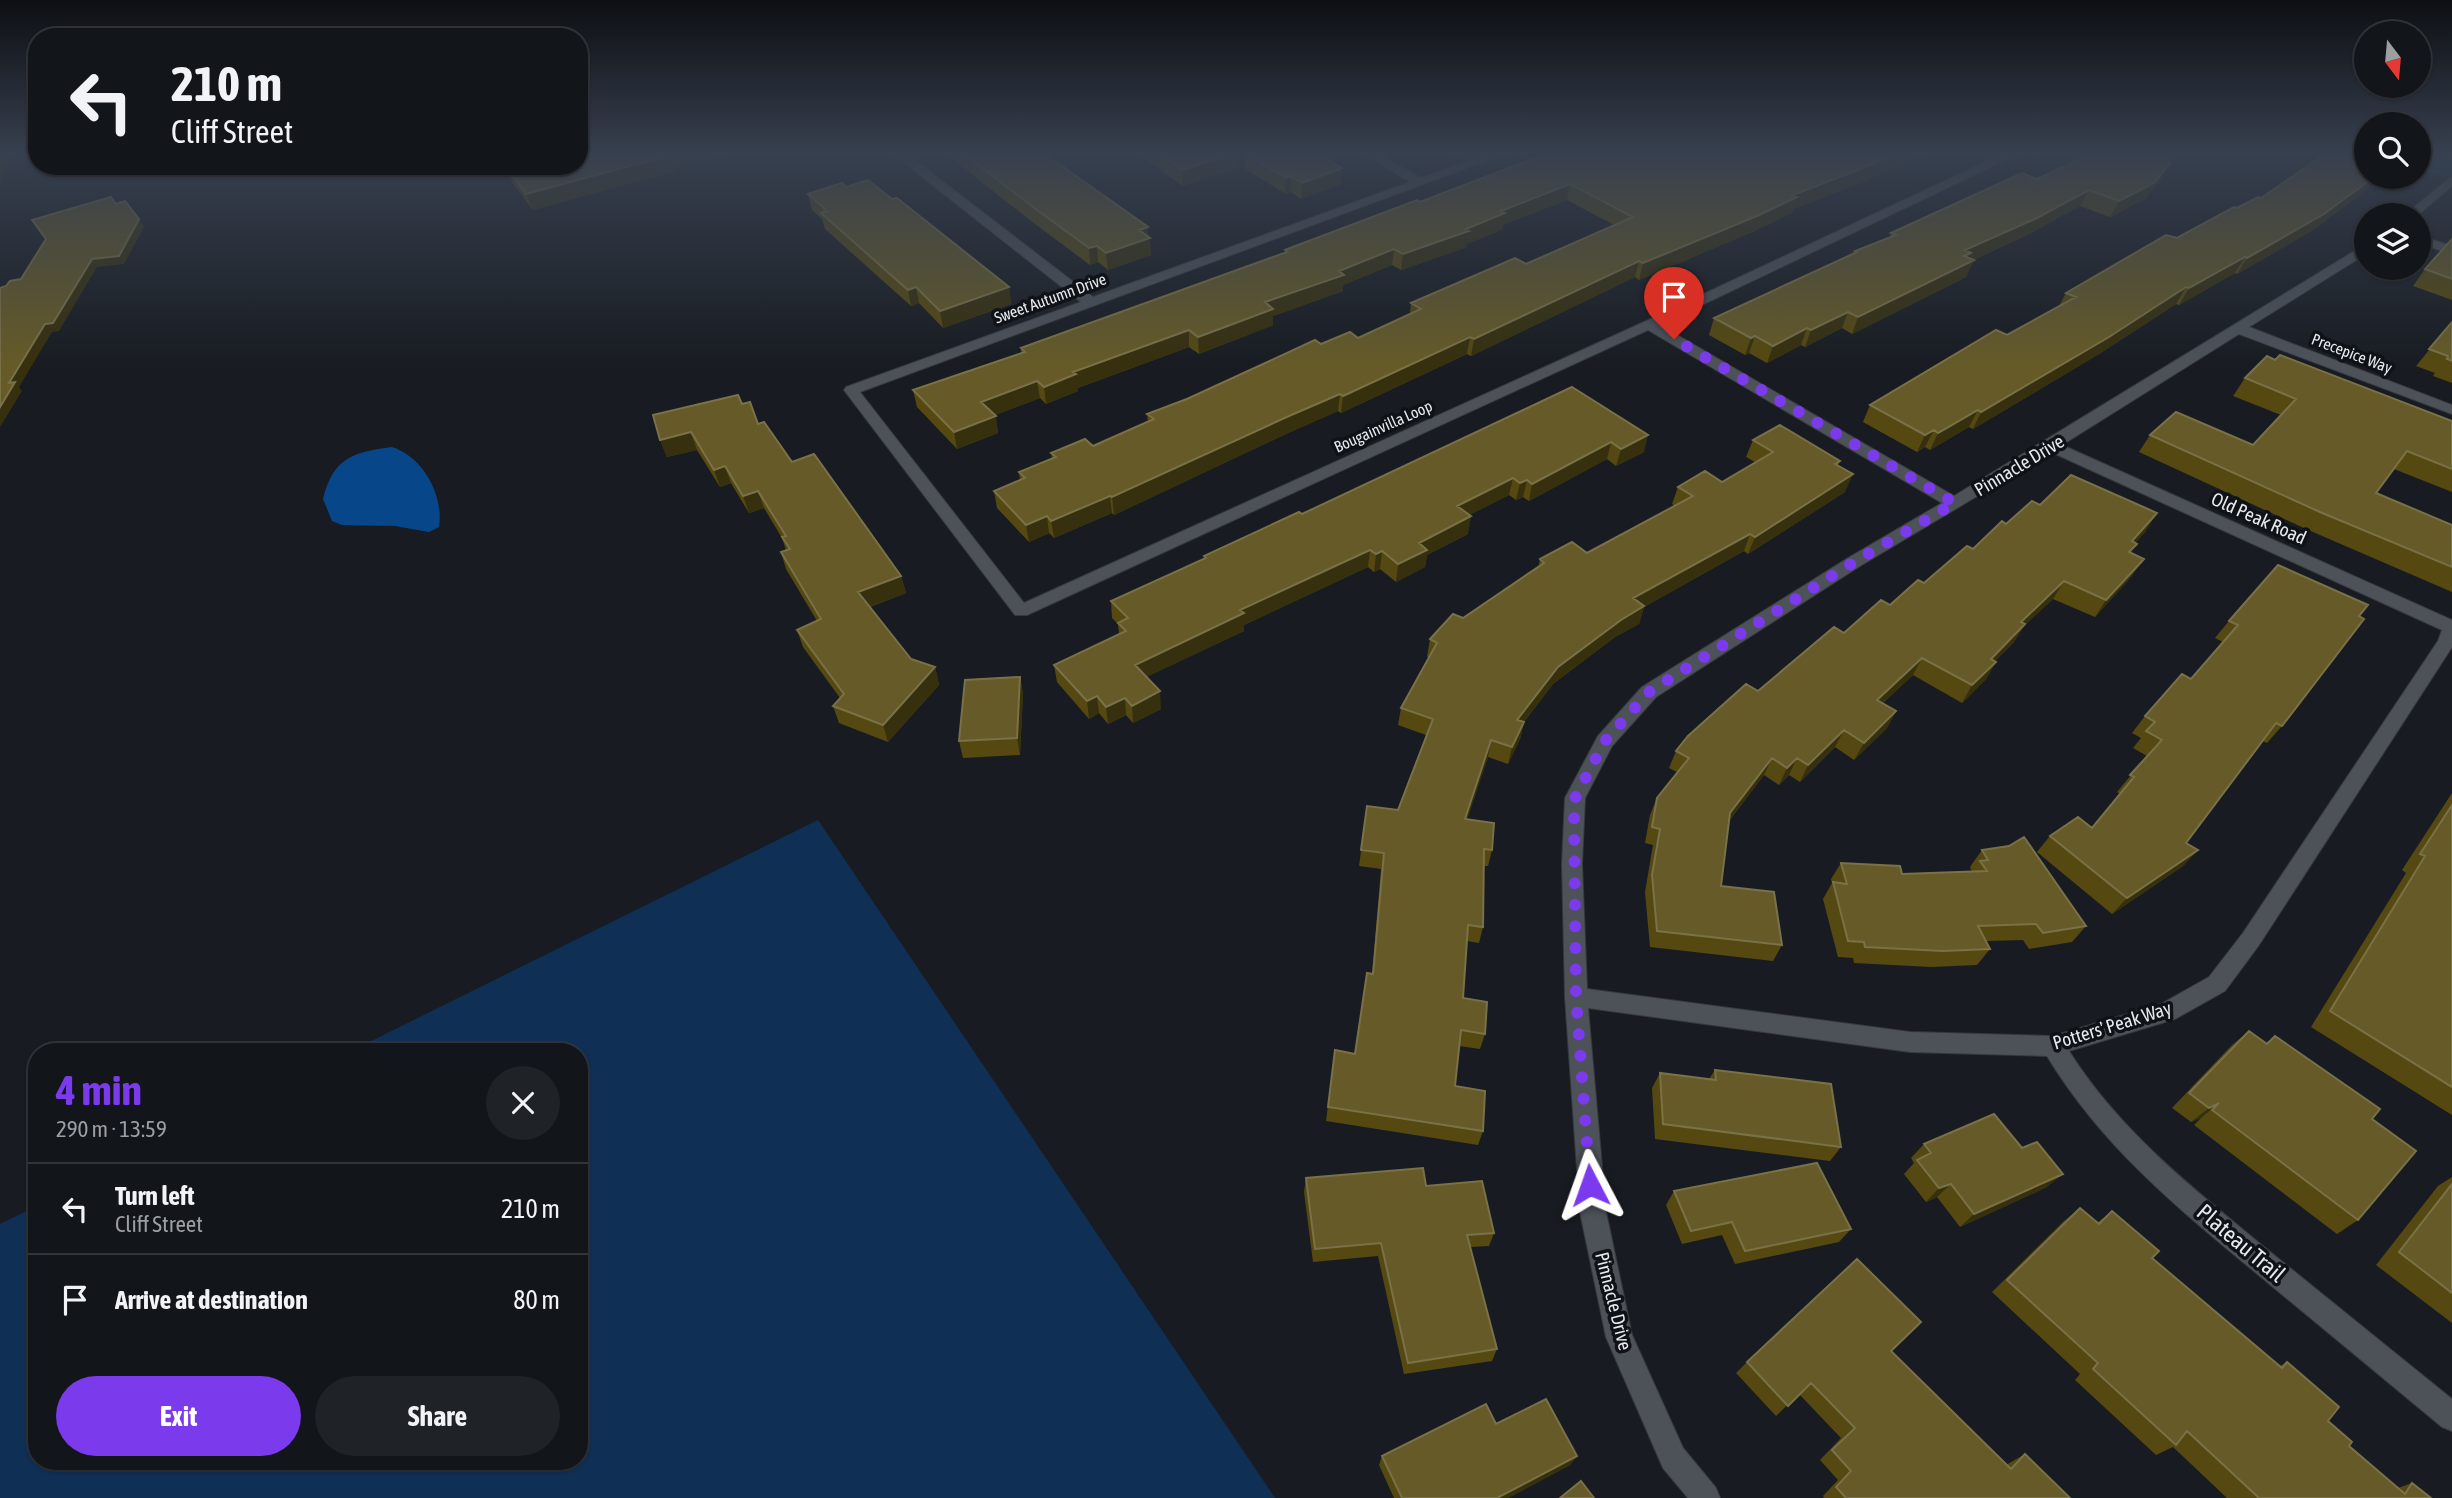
<!DOCTYPE html>
<meta charset="utf-8">
<style>
:root{--surface:#12151a;--page:#1f2227;--text:#f1f3f6;--muted:#9c9fa2;--line:#313439;--accent:#7c3aed}
body{margin:0;font-family:"Asap Condensed",sans-serif;background:var(--page);color:var(--text);height:100vh;display:flex;flex-direction:column;font-size:26px;white-space:nowrap}
*{box-sizing:border-box;margin:0}
p{font-size:23px;color:var(--muted)}
.icon{flex:none;width:38px;height:38px;fill:none;stroke:currentColor;stroke-width:2;stroke-linecap:round;stroke-linejoin:round}
.map{position:relative;flex:1;overflow:hidden}
.sheet{position:absolute;left:28px;top:1043px;width:560px;height:427px;display:flex;flex-direction:column;background:var(--surface);border-radius:28px;box-shadow:0 2px 5px #0004,0 0 0 2px var(--line)}
.sheet>*{flex:none}
.banner{position:absolute;left:28px;top:28px;width:560px;height:147px;border-radius:28px;box-shadow:0 2px 5px #0004,0 0 0 2px var(--line);background:#12151a;color:var(--text);overflow:hidden}
.needle{width:46px;rotate:164deg}
.fabs{position:absolute;left:2354px;top:21px;display:grid;gap:14px}
.fabs a{display:grid;place-items:center;width:77px;height:77px;border-radius:50%;background:var(--surface);box-shadow:0 2px 5px #0004,0 0 0 2px var(--line);font-size:35px}
.pin{position:absolute;display:grid;place-items:center;width:60px;height:60px;color:#fff;margin:-72px -30px;border-radius:50% 50% 50% 0;rotate:-45deg;box-shadow:0 0 7px #0007}
.pin .icon{rotate:45deg}
.me{position:absolute;width:77px;margin:-38px;rotate:356deg;stroke-linejoin:round;filter:drop-shadow(0 0 5px #0008)}
.turn{display:flex;align-items:center;gap:24px;height:147px;padding:0 28px;font-size:32px}
.turn .icon{width:91px;height:91px;stroke-width:2.5}
.turn b{display:block;font-size:49px;line-height:60px}
.round{display:grid;place-items:center;flex:none;width:74px;height:74px;border-radius:37px;background:var(--page)}
.overview{display:flex;align-items:center;justify-content:space-between;height:119px;padding:0 28px}
h1{font-size:42px;font-weight:700;line-height:52px;color:var(--accent)}
.primary-button{display:flex;gap:14px;margin-top:auto;padding:14px 28px}
.primary-button a{flex:1;height:80px;border-radius:42px;background:var(--accent);color:#fff;font-size:28px;font-weight:700;line-height:80px;text-align:center}
.primary-button a+a{background:var(--page);color:var(--text)}
ul{padding:0;list-style:none}
li{display:flex;align-items:center;gap:21px;height:91px;padding:0 28px;border-top:2px solid var(--line)}
li div{flex:1}
li b{display:block;font-size:26px}
li em{font-style:normal}
.map>svg:first-child{display:block}
.green{fill:#102f55}
.water{fill:#08468a}
.lines{fill:none;stroke-linecap:round;stroke-linejoin:round}
.minor-casing{stroke:#36393d;stroke-width:2}
.tertiary-casing{stroke:#36393d;stroke-width:2}
.minor{fill:#4d5259;fill-rule:evenodd}
.tertiary{fill:#4d5259;fill-rule:evenodd}
.wall{fill:#554911}
.shaded-wall{fill:#36300e}
.building{fill:#655a28;stroke:#797147;stroke-width:2}
.route{stroke:#7c3aed;stroke-width:12;stroke-dasharray:0 21.6}
.labels{text-anchor:middle;dominant-baseline:central;stroke-width:7;stroke-linejoin:round;paint-order:stroke}
.far-street-label{font-size:16px;fill:#e6e9ed;stroke:#0f1318}
.street-label{font-size:19px;fill:#e6e9ed;stroke:#0f1318}
.near-street-label{font-size:23px;fill:#e6e9ed;stroke:#0f1318}
</style>
<div class="map">
<svg width="2452" height="1498" viewBox="0 0 2452 1498">
<rect width="100%" height="100%" fill="#181c22"/>
<path class="green" d="M2418,154H2452V180L2419,169Z
M818,820L1275,1498H0V1224L37,1206V1461H579V1052H349Z"/>
<path class="water" d="M392,447C423,457 444,495 439,527L429,532L395,526L342,525L332,521L323,499C333,458 353,452 392,447Z"/>
<g class="lines">
<defs>
<path id="minor" d="M893,154H907L1093,297L1410,182L1364,154H1379L1421,178L1487,154H1505L860,392L1024,603L1644,322L2002,154H2018L1660,325L1954,496L2366,244V254L2249,327L2452,405V414L2239,334L2062,445L2452,620V647L2259,945L2225,991L2175,1019L2069,1051C2120,1132 2196,1191 2269,1251C2330,1300 2391,1350 2452,1399V1431L2442,1427C2382,1377 2321,1327 2261,1277C2180,1210 2102,1147 2047,1056L1910,1052L1588,1008L1606,1212L1632,1335L1683,1448L1716,1488L1720,1498H1688L1663,1468L1606,1337L1580,1212L1565,997L1562,864L1565,798L1598,736L1642,687L1848,558L1942,503L1648,330L1027,615H1015L844,390L846,387L1081,302ZM2051,452L2442,630L2438,641L2243,933L2209,977L2161,1004L2053,1036L1910,1032L1587,989L1582,864L1585,798L1612,746L1656,697L1860,566Z
M2452,176V186L2418,215H2405Z
M2418,235L2452,246V254L2418,243Z"/>
<path id="tertiary" d="M2444,154H2452V159Z"/>
</defs>
<use href="#minor" class="minor-casing"/>
<use href="#tertiary" class="tertiary-casing"/>
<use href="#minor" class="minor"/>
<use href="#tertiary" class="tertiary"/>
</g>
<path class="wall" d="M579,154H722L674,167L675,171L533,210L512,182L505,166Z
M946,154H1045L1148,236L1151,255L1108,270L1098,262L1090,265L1035,224Z
M1135,154H1237V168L1183,186L1150,163Z
M1245,154H1319L1341,184L1301,199L1291,192L1286,194L1245,169Z
M1451,154H1480L1466,159Z
M1544,154H1922L1868,180L1793,209L1792,213L1752,232L1639,280L1635,277L1471,356L1467,354L1341,413L1338,411L1288,433L1114,515L1112,513L1054,538L1049,533L1029,542L997,508L994,491L1020,480L1019,472L1052,459L1051,453L1093,446L1148,422L1147,414L1321,344L1358,338L1410,314L1411,303L1526,264L1614,225L1567,200L1503,225V229L1467,244V247L1401,270L1392,265L1343,285V291L1273,316V325L1199,354L1189,347L1078,388V391L1046,404L1040,398L995,415L998,433L957,449L917,407L913,390L1021,353V348L1285,253V250L1420,202Z
M2171,162L2162,178L2145,199L2110,217L2080,206L2027,235L1973,260L1966,277L1852,334L1842,328L1805,347L1801,345L1767,363L1749,353L1745,355L1709,335L1714,318L1854,254L1855,251L1889,238L1891,233L2037,179Z
M846,187L892,199L1009,287L1011,304L943,328L919,303L911,306L825,229L822,219L812,210L808,194Z
M2364,192L2313,230L2237,274L2235,273L2179,305L2176,304L2099,354L1973,429L1969,427L1930,450L1925,447L1917,452L1863,422L1870,405L2007,335L2059,306L2066,293L2237,208L2261,198Z
M2452,239V300L2413,286L2425,269Z
M2452,322V383L2433,376L2435,373L2416,366Z
M2245,378L2452,421V492L2394,469L2376,493L2452,525V592L2306,529L2139,452L2150,435L2253,445L2281,415L2233,396Z
M1572,387L1644,452L1616,466L1607,459L1529,501L1523,497L1516,500L1509,495L1469,515L1468,534L1427,555L1425,567L1396,582L1380,569L1374,572L1368,567L1244,625V631L1146,677L1161,709L1133,723L1126,715L1108,724L1099,713L1089,719L1057,682L1054,665L1119,634L1118,624L1112,618L1111,601L1204,559V556L1302,514Z
M742,404L792,462L901,576L906,593L870,607L911,659L935,667L939,685L888,742L839,723L833,706L840,698L803,647L797,630L817,621L786,569L781,552L786,550L782,538L764,508L749,513L731,483L720,487L697,450L667,457L660,440Z
M1753,440L1840,461L1838,466L1845,492L1748,554L1744,551L1644,607L1639,624L1615,637L1553,684L1524,722L1520,739L1508,764L1488,757L1467,819L1492,850L1488,866H1484L1483,927L1479,943L1467,941L1463,998L1485,1034L1480,1049L1459,1046L1455,1086L1483,1131L1478,1145L1326,1121L1335,1050L1355,1054L1372,974L1381,869L1359,866L1367,806L1398,810L1426,735L1398,725L1401,708L1429,657H1427L1430,639L1463,618L1538,568L1540,559L1587,553L1675,506L1672,504L1678,487L1722,482L1755,462L1746,457Z
M2040,505L2146,531L2135,543L2131,553L2132,576L2095,617L2053,599L2024,626L2014,642L1995,661L1996,662L1986,679L1962,703L1913,675L1883,703L1896,711L1887,728L1854,760L1835,747L1800,782L1789,775L1779,785L1764,775L1729,821L1721,886L1782,945L1773,961L1650,947L1645,892L1653,845L1645,843L1650,815L1657,798L1677,772L1669,768L1676,751L1758,691L1844,633L1924,583L1973,549L2006,524Z
M2278,565L2282,726L2267,743L2263,741L2186,843L2198,850L2183,866L2112,914L2037,852L2050,836L2092,828L2120,794L2117,792L2147,756L2133,748L2141,738L2132,733L2145,716L2191,679L2223,642L2215,638L2229,621Z
M1020,677L1023,694L1020,755L963,758L959,741Z
M2452,793V1115L2311,1027L2406,873L2402,870Z
M1982,850L2086,926L2072,942L2029,949L2023,940L1986,941L1990,949L1977,965L1931,967L1854,963L1853,958L1838,957L1823,899L1832,883L1831,879L1841,863L1902,874L1972,872L1970,867Z
M2249,1031L2266,1043L2275,1036L2372,1119L2358,1220L2337,1234L2194,1125L2201,1118L2191,1122L2172,1108L2231,1046Z
M1715,1070L1841,1147L1830,1161L1655,1139L1652,1088L1660,1073L1709,1079Z
M1924,1144L2022,1148L2047,1187L1960,1227L1937,1197L1926,1202L1904,1174L1914,1163L1911,1158Z
M2452,1177V1323L2376,1265L2438,1186Z
M1306,1178L1426,1186L1494,1233L1489,1246L1470,1247L1497,1349L1492,1361L1404,1374L1378,1256L1313,1262L1304,1192Z
M1674,1191L1851,1229L1839,1242L1735,1264L1722,1235L1682,1244L1666,1205Z
M2080,1208L2097,1223L2112,1211L2152,1258L2280,1366L2287,1362L2328,1421L2349,1446L2398,1488L2412,1483L2431,1498H2227L2173,1447L2156,1455L2075,1380L2080,1374L1992,1292L2064,1221Z
M1891,1351L2006,1465L2025,1454L2070,1498H1824L1823,1496L1838,1480L1820,1460L1841,1438L1799,1394L1776,1416L1736,1373L1747,1362Z
M1496,1424L1577,1456L1570,1465L1508,1498H1394L1379,1465L1382,1456Z"/>
<path class="shaded-wall" d="M2,154H10L0,182V159Z
M668,154H722L674,167L675,171L533,210L526,194Z
M1230,154H1237V168L1183,186V170Z
M1466,154H1480L1466,159Z
M1894,154H1922L1868,180L1793,209L1792,213L1752,232L1639,280L1643,263L1793,195Z
M2171,162L2162,178L2145,199L2110,217L2119,201Z
M1342,168L1341,184L1301,199L1302,183Z
M1291,176V192L1286,194V178Z
M2374,177H2379L2364,192L2313,230L2237,274L2247,258Z
M1570,184L1567,200L1503,225V229L1467,244V247L1401,270L1403,254L1466,229L1501,211Z
M2089,190L2080,206L2027,235L1966,263L1974,260L1966,277L1852,334L1858,317L1965,250Z
M139,219L144,227L124,264L97,267L59,331L52,332L19,387L22,391L0,427V407L9,383L45,324L92,259Z
M1148,227V239L1150,238L1151,255L1108,270L1106,253L1139,230Z
M1097,246L1098,262L1090,265L1089,248Z
M1394,249L1392,265L1343,285V291L1273,316V325L1199,354L1198,337L1265,302Z
M2245,257L2235,273L2179,305L2189,288Z
M1639,261L1635,277L1471,356L1474,339Z
M916,287L919,303L911,306L908,290Z
M1009,287L1011,304L943,328L940,311Z
M2186,287L2176,304L2099,354L1973,429L1981,412Z
M1848,312L1842,328L1805,347L1811,330Z
M1807,328L1801,345L1767,363L1773,346Z
M1189,330V347L1078,388V391L1046,404L1044,387L1073,372Z
M1755,336L1749,353L1745,355L1751,338Z
M1470,337L1467,354L1341,413L1343,396Z
M1037,381L1040,398L984,419L981,402Z
M1340,394L1338,411L1288,433L1114,515L1112,497L1289,416Z
M1978,410L1969,427L1930,450L1938,433Z
M996,416L998,433L957,449L954,432Z
M1934,430L1925,447L1917,452L1925,435Z
M691,432L697,450L667,457L660,440Z
M1648,435L1644,452L1616,466L1621,449Z
M1611,442L1607,459L1529,501L1532,484Z
M725,466L731,483L720,487L714,470Z
M1853,474L1845,492L1748,554L1755,537Z
M1513,478L1509,495L1454,523L1457,506Z
M1527,480L1523,497L1516,500L1520,483Z
M758,491L764,508L749,513L743,496Z
M1110,496L1112,513L1054,538L1051,521Z
M2157,513L2146,531L2120,559L2132,541Z
M1047,516L1049,533L1029,542L1026,525Z
M1471,516L1468,534L1427,555L1425,567L1396,582L1398,564L1419,543Z
M1750,534L1744,551L1644,607L1639,624L1615,637L1553,684L1512,737L1517,720L1558,667L1633,598Z
M1370,550L1368,567L1244,625V631L1136,682L1135,665L1240,610Z
M1382,551L1380,569L1374,572L1376,554Z
M2144,559L2132,576L2095,617L2106,600Z
M901,576L906,593L863,609L858,592Z
M2064,581L2053,599L2024,626L2014,642L1980,676L1991,659L2021,622Z
M1922,658L1913,675L1868,717L1877,700Z
M1996,662L1986,679L1962,703L1972,685Z
M935,667L939,685L888,742L883,725Z
M1020,677L1023,694L1020,755L1017,738Z
M1160,691L1161,709L1133,723L1132,706Z
M1097,696L1099,713L1089,719L1087,701Z
M1125,698L1126,715L1108,724L1106,707Z
M1896,711L1887,728L1854,760L1864,743Z
M1524,722L1520,739L1508,764L1512,747Z
M1844,730L1835,747L1800,782L1808,765Z
M1491,740L1488,757L1462,836L1465,819Z
M1772,758L1764,775L1722,830L1730,813Z
M1797,758L1789,775L1779,785L1787,768Z
M2198,850L2183,866L2112,914L2127,898Z
M2219,1103L2201,1118L2191,1122L2209,1108Z
M2063,1174L2047,1187L1960,1227L1974,1214Z
M1951,1184L1937,1197L1926,1202L1939,1188Z
M1577,1456L1570,1465L1508,1498H1497Z"/>
<path class="building" d="M579,154H669L670,155L526,194L506,166H579Z
M964,154H1045L1148,227L1139,230L1150,238L1106,253L1097,246L1089,248L1033,207Z
M1160,154H1230L1183,170Z
M1247,154H1319L1342,168L1302,183L1291,176L1286,178Z
M1545,154H1894L1873,164L1793,195L1797,197L1757,216L1643,263L1639,261L1474,339L1470,337L1343,396L1340,394L1289,416L1112,497L1110,496L1051,521L1047,516L1026,525L994,491L1025,478L1019,472L1056,457L1051,453L1085,439L1093,446L1154,419L1147,414L1187,399L1315,340L1321,344L1350,332L1358,338L1421,309L1411,303L1515,258L1526,264L1633,217L1570,184L1501,211L1505,213L1466,229L1469,231L1403,254L1394,249L1339,271L1344,275L1265,302L1273,309L1198,337L1189,330L1073,372L1076,374L1044,387L1037,381L981,402L996,416L954,432L913,390L1025,352L1021,348L1287,252L1285,250L1417,200L1420,202Z
M2091,154H2162L2171,162L2154,183L2119,201L2089,190L2035,219L1965,250L1971,253L1964,256L1974,260L1858,317L1848,312L1811,330L1807,328L1773,346L1755,336L1751,338L1714,318L1857,252L1855,251L1896,235L1891,233L2022,173L2037,179Z
M2325,154H2366V177H2374L2324,214L2247,258L2245,257L2189,288L2186,287L2109,337L1981,412L1978,410L1938,433L1934,430L1925,435L1870,405L1996,330L2007,335L2076,297L2066,293L2166,235L2177,238L2234,207L2237,208L2258,197L2261,198Z
M868,180L892,199L897,198L1009,287L940,311L916,287L908,290L821,213L827,211L808,194L842,183L846,187Z
M111,197L116,204L125,201L139,219L119,256L92,259L53,323L45,324L9,383L15,382L0,407V288L6,286L10,281L21,279L46,239L32,220Z
M2452,239V279L2425,269Z
M2452,322V361L2447,359L2448,356L2429,349Z
M2280,355L2452,421V469L2407,451L2376,493L2452,525V567L2320,512L2150,435L2176,412L2253,445L2296,399L2245,378L2267,356L2275,360Z
M1572,387L1648,435L1621,449L1611,442L1532,484L1527,480L1520,483L1513,478L1457,506L1471,516L1419,543L1427,550L1398,564L1382,551L1376,554L1370,550L1240,610L1244,613L1135,665L1160,691L1132,706L1125,698L1106,707L1097,696L1087,701L1054,665L1126,631L1118,623L1128,618L1111,601L1206,558L1204,556L1299,512L1302,514Z
M738,395L742,404L750,402L758,424L764,422L792,462L814,454L901,576L858,592L911,659L935,667L883,725L833,706L844,694L797,630L821,619L781,552L790,549L782,537L786,536L758,491L743,496L725,466L714,470L691,432L660,440L653,415Z
M1780,425L1840,461L1835,464L1853,474L1755,537L1750,534L1633,598L1644,606L1621,620L1558,667L1517,720L1524,722L1512,747L1491,740L1465,819L1494,823L1492,850L1484,849L1483,927L1468,925L1463,998L1487,1002L1485,1034L1461,1030L1455,1086L1485,1091L1483,1131L1328,1107L1335,1050L1355,1054L1367,973L1373,974L1384,853L1361,850L1367,806L1398,810L1433,719L1401,708L1437,643L1430,639L1453,614L1463,618L1544,563L1540,559L1572,542L1587,553L1693,496L1678,487L1705,471L1722,482L1773,452L1753,440Z
M2071,475L2157,513L2132,541L2137,544L2129,552L2144,559L2106,600L2064,581L2021,622L2025,624L1991,659L1996,662L1972,685L1922,658L1877,700L1896,711L1864,743L1844,730L1808,765L1797,758L1787,768L1772,758L1730,813L1721,886L1774,892L1782,945L1657,931L1652,875L1660,829L1652,827L1657,798L1689,758L1676,751L1688,736L1746,684L1758,691L1834,627L1844,633L1881,600L1890,605L1918,580L1924,583L1967,546L1973,549L2002,521L2006,524L2032,501L2040,505Z
M2278,565L2368,605L2359,616L2364,619L2282,726L2276,723L2186,843L2198,850L2127,898L2050,836L2078,817L2092,828L2134,777L2130,775L2162,740L2146,731L2155,722L2145,716L2182,674L2191,679L2238,625L2229,621Z
M1020,677L1017,738L959,741L965,680Z
M2452,805V1087L2330,1011L2425,856L2420,854Z
M2024,837L2086,926L2043,933L2036,924L1978,926L1990,949L1943,951L1865,947L1864,942L1848,941L1833,882L1847,884L1841,863L1900,866L1902,874L1987,871L1980,861L1988,860L1982,850L2009,846Z
M2249,1031L2267,1044L2275,1036L2380,1109L2372,1119L2416,1151L2358,1220L2212,1110L2219,1103L2209,1108L2189,1093Z
M1715,1070L1831,1084L1841,1147L1663,1124L1660,1073L1716,1080Z
M1994,1114L2022,1148L2037,1142L2063,1174L1974,1214L1951,1184L1939,1188L1917,1160L1931,1153L1924,1144Z
M1817,1163L1851,1229L1745,1251L1732,1222L1691,1231L1674,1191Z
M1423,1168L1426,1186L1482,1181L1494,1233L1467,1235L1497,1349L1408,1363L1381,1243L1315,1249L1306,1178Z
M2452,1184V1293L2399,1252Z
M2080,1208L2099,1224L2112,1211L2159,1251L2152,1258L2282,1368L2287,1362L2339,1407L2328,1421L2352,1442L2349,1446L2405,1494L2412,1483L2431,1498H2259L2187,1431L2176,1445L2093,1369L2098,1363L2007,1280Z
M1857,1259L1921,1322L1891,1351L2011,1469L2025,1454L2070,1498H1846L1836,1487L1851,1471L1832,1450L1855,1428L1811,1383L1788,1406L1747,1362Z
M1546,1399L1577,1456L1497,1498H1402L1382,1456L1486,1404L1496,1424Z
M1581,1481L1594,1498H1560Z"/>
<linearGradient id="sky" x2="0" y2="1"><stop stop-color="#0d0f13"/><stop offset="0.42" stop-color="#37404f"/><stop offset="1" stop-color="#37404f" stop-opacity="0"/></linearGradient>
<rect width="2452" height="364" fill="url(#sky)"/>
<g class="lines">
<path class="route" d="M1590,1185L1576,997L1574,820L1575,798L1605,741L1649,692L1854,562L1955,503L1674,339"/>
</g>
<g class="labels">
<g class="far-street-label">
<text transform="translate(1050 298) rotate(-20)">Sweet Autumn Drive</text>
<text transform="translate(2352 353) rotate(21)">Precepice Way</text>
<text transform="translate(1383 426) rotate(-24)">Bougainvilla Loop</text>
</g>
<g class="street-label">
<text transform="translate(2019 465) rotate(-31)">Pinnacle Drive</text>
<text transform="translate(2259 518) rotate(24)">Old Peak Road</text>
<text transform="translate(2112 1025) rotate(-17)">Potters' Peak Way</text>
<text transform="translate(1614 1301) rotate(76)">Pinnacle Drive</text>
</g>
<g class="near-street-label">
<text transform="translate(2241 1243) rotate(40)">Plateau Trail</text>
</g>
</g>
</svg>
<div class="fabs">
<a><svg class="needle" viewBox="-14 -14 28 28"><path d="M0-13l5 13h-10z" fill="#e53935"/><path d="M0 13l5-13h-10z" fill="#9c9fa2"/></svg></a>
<a><svg class="icon" aria-label="search" viewBox="0 0 24 24"><circle cx="10" cy="10" r="6"/><path d="M15 15l6 6"/></svg></a>
<a><svg class="icon" aria-label="layers" viewBox="0 0 24 24"><path d="M12 4l9 5-9 5-9-5zM3 14l9 5 9-5"/></svg></a>
</div>
<div class="pin" style="left:1674px;top:339px;background:#d93025"><svg class="icon" aria-label="arrive" viewBox="0 0 24 24"><path d="M6 21V4h12l-3 4 3 4H6"/></svg></div>
<svg class="me" style="left:1590px;top:1185px" viewBox="-20 -20 40 40"><path d="M0-17L14 15 0 8-14 15z" fill="#7c3aed" stroke="#fff" stroke-width="4"/></svg>
<div class="banner">
<div class="turn"><svg class="icon" aria-label="left" viewBox="0 0 24 24"><path d="M17 20v-9H6M10 6l-5 5 5 5"/></svg><div><b>210 m</b>Cliff Street</div></div>
</div>
<section class="sheet">
<div class="overview"><div><h1>4 min</h1><p>290 m · 13:59</p></div><a class="round"><svg class="icon" aria-label="close" viewBox="0 0 24 24"><path d="M6 6l12 12M18 6L6 18"/></svg></a></div>
<ul>
<li><svg class="icon" aria-label="left" viewBox="0 0 24 24"><path d="M17 20v-9H6M10 6l-5 5 5 5"/></svg><div><b>Turn left</b><p>Cliff Street</p></div><em>210 m</em></li>
<li><svg class="icon" aria-label="arrive" viewBox="0 0 24 24"><path d="M6 21V4h12l-3 4 3 4H6"/></svg><div><b>Arrive at destination</b></div><em>80 m</em></li>
</ul>
<div class="primary-button"><a>Exit</a><a>Share</a></div>
</section>
</div>
